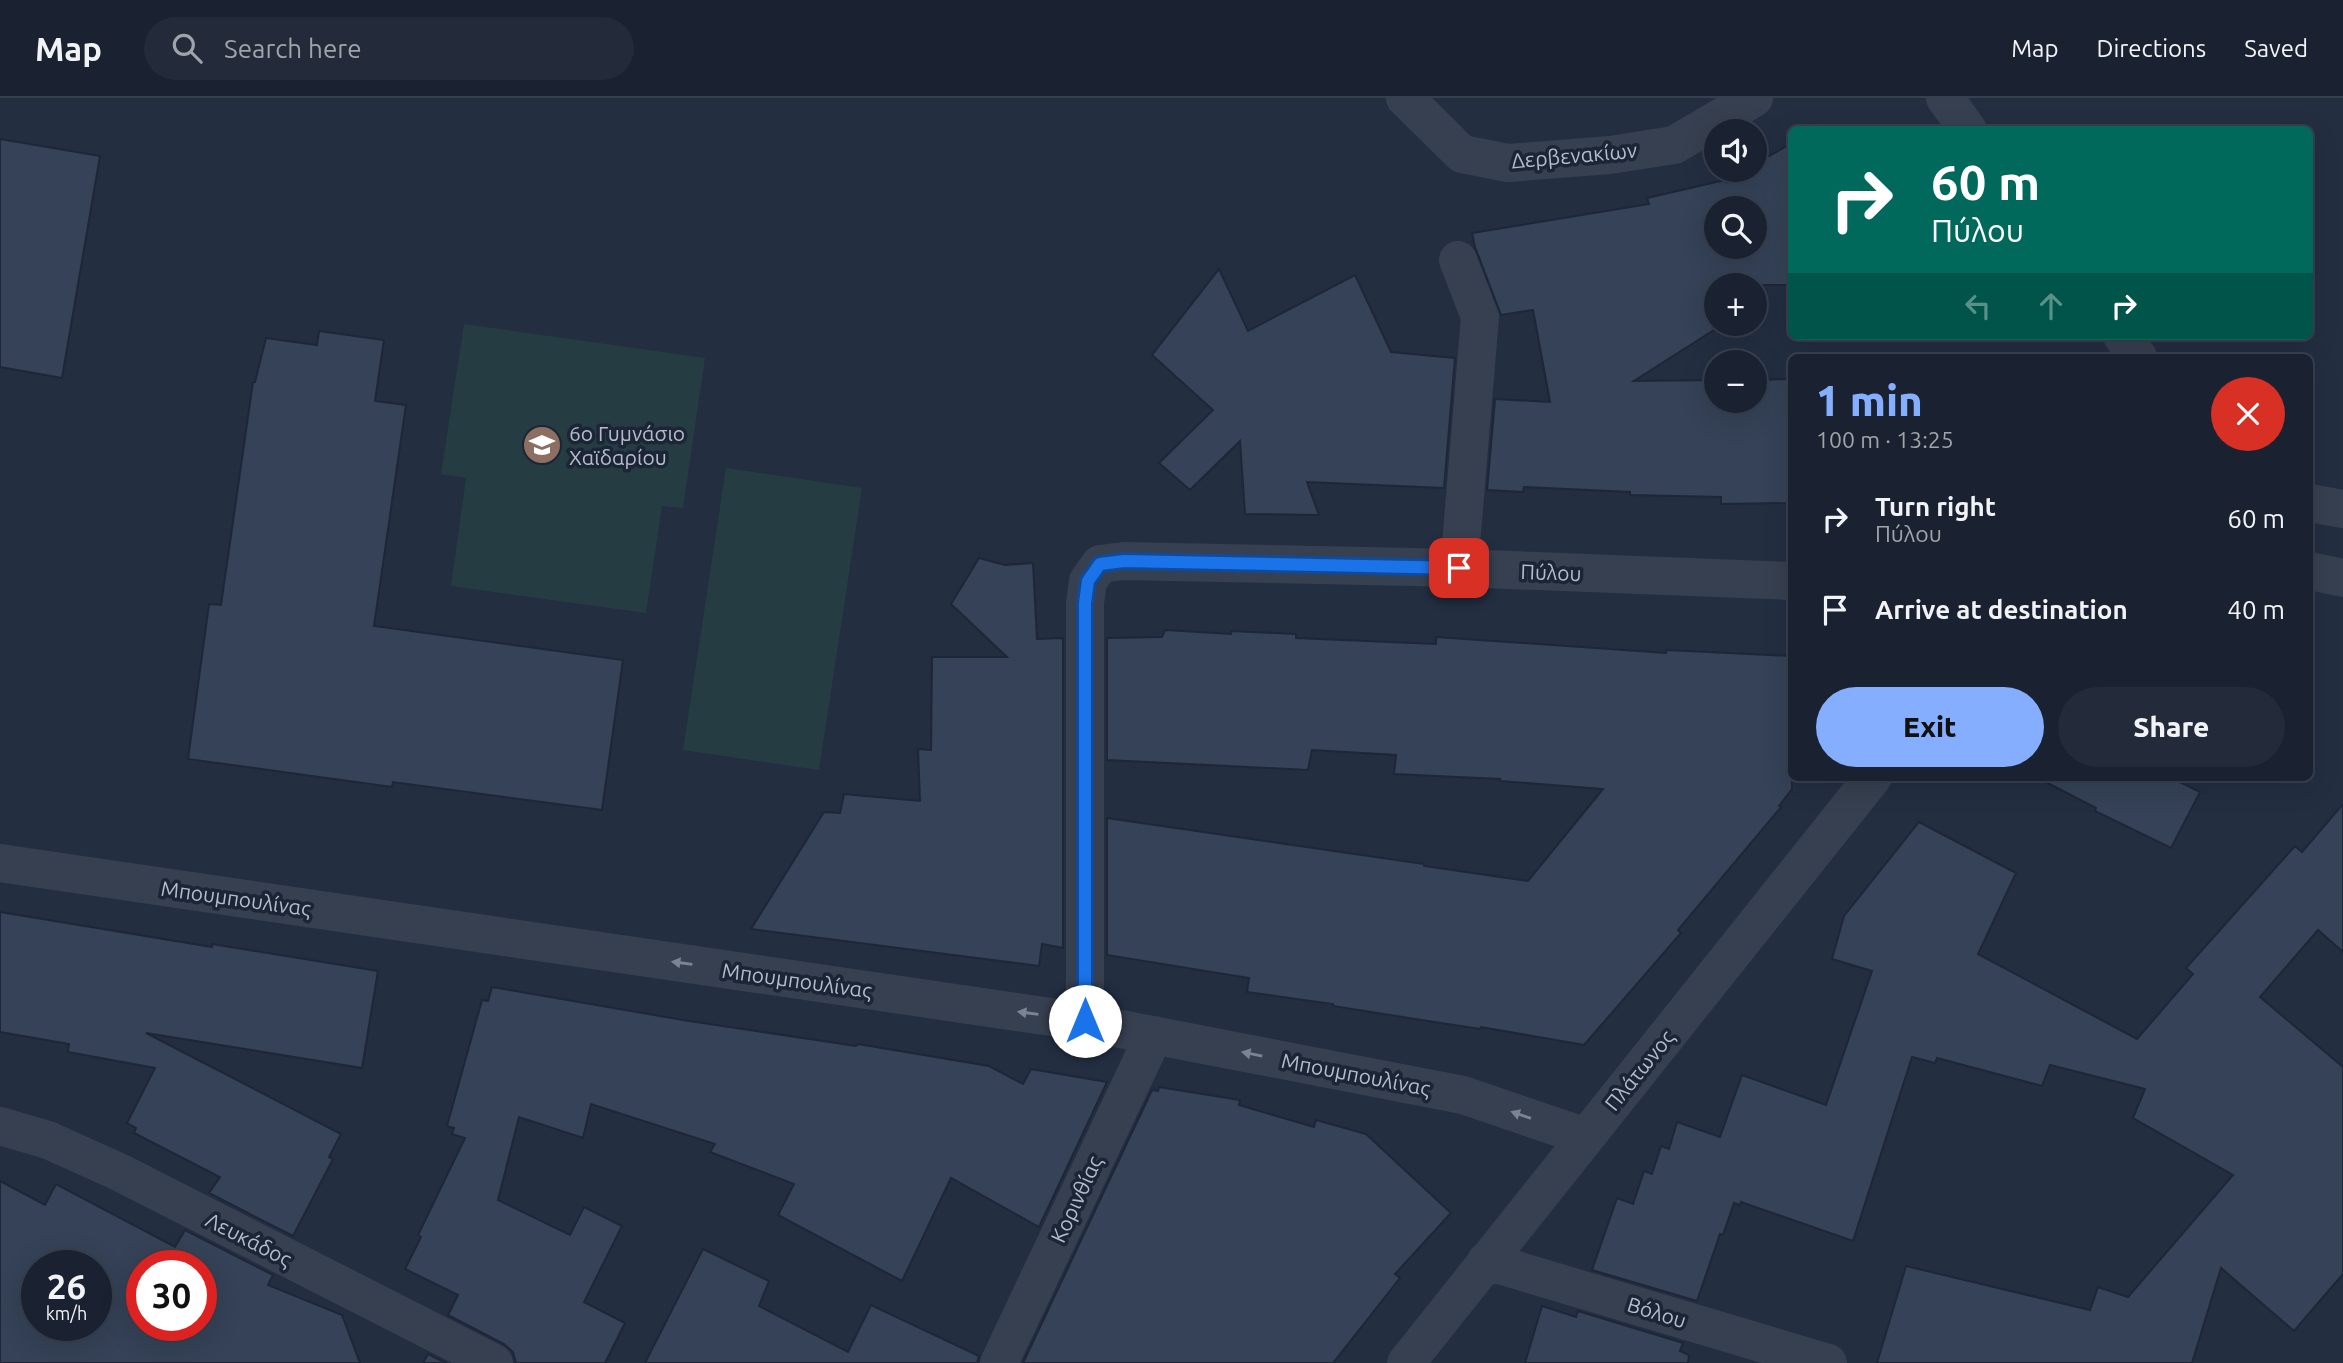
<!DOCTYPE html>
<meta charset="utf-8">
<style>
:root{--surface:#1a2231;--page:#232a39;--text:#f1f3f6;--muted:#9fa4ab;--line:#383f4d;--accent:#85aeff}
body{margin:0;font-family:Ubuntu,sans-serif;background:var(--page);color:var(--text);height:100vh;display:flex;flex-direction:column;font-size:26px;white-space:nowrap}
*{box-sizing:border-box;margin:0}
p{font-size:23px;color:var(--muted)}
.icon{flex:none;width:38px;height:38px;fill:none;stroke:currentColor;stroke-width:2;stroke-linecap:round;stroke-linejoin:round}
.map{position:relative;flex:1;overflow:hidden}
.details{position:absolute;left:1788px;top:256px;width:525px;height:427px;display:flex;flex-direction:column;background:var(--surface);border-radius:10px;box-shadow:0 7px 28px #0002,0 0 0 2px var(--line)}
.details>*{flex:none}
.hud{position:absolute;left:1788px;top:28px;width:525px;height:214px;border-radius:10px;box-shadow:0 7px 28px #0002,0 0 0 2px var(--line);background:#00695c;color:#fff;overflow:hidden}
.fabs{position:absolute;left:1704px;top:21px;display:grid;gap:14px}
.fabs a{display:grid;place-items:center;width:63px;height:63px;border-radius:50%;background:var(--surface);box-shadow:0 7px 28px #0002,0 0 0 2px var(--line);font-size:35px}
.speed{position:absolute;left:21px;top:1152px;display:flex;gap:14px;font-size:35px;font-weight:700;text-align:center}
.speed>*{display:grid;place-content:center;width:91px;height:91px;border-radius:50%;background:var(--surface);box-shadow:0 7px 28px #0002,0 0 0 2px var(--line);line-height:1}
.speed small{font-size:18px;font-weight:400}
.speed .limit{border:10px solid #d22;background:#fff;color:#111}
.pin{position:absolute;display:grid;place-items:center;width:60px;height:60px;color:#fff;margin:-30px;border-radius:14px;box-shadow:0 4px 10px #0006}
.me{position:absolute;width:77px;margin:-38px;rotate:0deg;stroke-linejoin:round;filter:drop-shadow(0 0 5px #0008)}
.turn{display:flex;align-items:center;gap:24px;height:147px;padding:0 28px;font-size:32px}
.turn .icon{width:91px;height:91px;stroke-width:2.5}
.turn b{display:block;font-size:49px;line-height:60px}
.lanes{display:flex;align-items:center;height:66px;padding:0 28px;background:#0003;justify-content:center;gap:35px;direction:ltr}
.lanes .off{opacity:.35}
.round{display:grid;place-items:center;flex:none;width:74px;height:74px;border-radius:37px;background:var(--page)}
.headline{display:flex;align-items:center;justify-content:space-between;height:119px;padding:0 28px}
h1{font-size:42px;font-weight:800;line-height:52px;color:var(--accent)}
.button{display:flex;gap:14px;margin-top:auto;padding:14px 28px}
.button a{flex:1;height:80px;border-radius:42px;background:var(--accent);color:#111;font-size:28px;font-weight:800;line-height:80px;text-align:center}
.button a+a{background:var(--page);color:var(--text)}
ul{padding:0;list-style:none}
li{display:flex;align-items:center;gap:21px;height:91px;padding:0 28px}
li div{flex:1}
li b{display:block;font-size:26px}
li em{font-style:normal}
header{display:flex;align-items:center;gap:42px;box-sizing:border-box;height:98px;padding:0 35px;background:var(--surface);border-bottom:2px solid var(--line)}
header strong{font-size:33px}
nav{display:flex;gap:38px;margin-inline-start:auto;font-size:24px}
.search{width:490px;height:63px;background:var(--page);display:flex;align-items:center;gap:18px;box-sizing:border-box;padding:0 24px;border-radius:38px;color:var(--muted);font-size:26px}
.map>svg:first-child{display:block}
.green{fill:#253d42}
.building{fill:#354257;stroke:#1e2738;stroke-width:2;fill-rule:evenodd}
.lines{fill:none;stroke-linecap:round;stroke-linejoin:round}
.minor{stroke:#374050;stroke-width:38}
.oneway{fill:#7c8494}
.route-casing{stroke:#114b97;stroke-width:18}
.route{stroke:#1a73e8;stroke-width:12}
.labels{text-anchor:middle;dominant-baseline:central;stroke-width:7;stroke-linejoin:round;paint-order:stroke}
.street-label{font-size:21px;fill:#b4bccb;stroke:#1c2536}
.poi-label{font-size:21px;fill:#b4bccb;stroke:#1c2536;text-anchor:start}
</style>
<header>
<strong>Map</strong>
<div class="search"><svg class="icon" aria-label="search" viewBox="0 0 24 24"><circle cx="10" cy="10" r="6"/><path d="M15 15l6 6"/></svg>Search here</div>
<nav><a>Map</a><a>Directions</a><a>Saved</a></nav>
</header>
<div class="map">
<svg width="2343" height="1265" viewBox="0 0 2343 1265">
<rect width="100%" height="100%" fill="#232e41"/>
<path class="green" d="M464,226L705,260L683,410L662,408L646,515L451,488L466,380L441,376Z
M726,370L862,390L819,672L683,652Z"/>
<path class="building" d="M0,41L100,58L62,280L0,269Z
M1792,45V187H1717V230L1634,283L1717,282V303H1755V282L1789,281V289L1792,288V393H1788V405L1721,406V399L1630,397V394L1524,389L1523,394L1487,392L1495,301L1550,304L1533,212L1501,217L1475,149L1472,135L1649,106L1647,100L1725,82L1726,84L1745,72H1755V66ZM1717,110H1755V149H1717Z
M1219,171L1248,233L1355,177L1391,254L1455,260L1444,390L1307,384L1319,417L1245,416L1240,343L1190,392L1159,365L1213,312L1152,257Z
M319,233L384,242L375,303L406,307L374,528L623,562L602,712L393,684L392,689L188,661L209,506L221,507L253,284H255L266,240L317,247Z
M979,460L1005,467L1033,465L1037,541L1063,540V850L1042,846L1039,868L751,831L824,714L840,715L844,696L920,703L918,651L931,652L932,559H1007L951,506Z
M1165,532L1231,536V533L1296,536V540L1436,546V539L1666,555V552L1792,558V691L1779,708L1781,709L1678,832L1681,835L1584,947L1481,929L1480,931L1415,921L1333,908V906L1247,894L1249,880L1107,857V720L1424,766V768L1528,783L1603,691L1500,683V681L1394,676L1396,657L1312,652L1308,672L1107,662V540L1162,539Z
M2036,679H2170L2200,694L2171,750L2095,713L2096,710Z
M2343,706V854L2318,832L2260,899L2343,969V1176L2294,1233L2221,1170L2192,1265H1877L1906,1168L2090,1212L2098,1189L2128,1199L2233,1077L2133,1020L2145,991L2050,967L2042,988L1937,960L1935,965L1912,959L1853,1143L1741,1104L1740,1107L1734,1105L1723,1137L1720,1136L1697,1203L1592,1172L1617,1100L1633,1106L1644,1073L1652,1076L1661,1048L1669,1051L1677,1024L1720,1039L1742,977L1826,1007L1872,873L1832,861L1844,818L1919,724L2016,775L1978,856L2137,941L2193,876L2186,870L2295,748L2302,754Z
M0,814L212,849V846L378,873L362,970L146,935L341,1036L329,1059L333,1061L293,1138L209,1095L220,1079L134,1035L136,1030L127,1025L155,970L68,954L69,946L0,934Z
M492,889L683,922L856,948L858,946L989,968L1023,986L1031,971L1107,984L1039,1129L951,1080L902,1183L778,1117L794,1086L710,1054L715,1046L591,1006L583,1040L519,1019L498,1102L570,1137L584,1109L622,1128L584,1204L625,1225L605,1265H516L513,1254L504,1246L448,1217L458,1197L405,1171L421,1139L418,1137L465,1040L452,1036L454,1030L447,1028L482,902L488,903Z
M1159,989L1240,1002L1239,1007L1314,1029L1316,1022L1366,1036L1451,1115L1395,1176L1400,1180L1333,1265H1023L1152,992L1158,993Z
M0,1083L45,1107L56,1086L175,1149L185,1132L273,1177L268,1187L342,1217L360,1265H0ZM37,1167H96V1227H37ZM142,1167H201V1227H142Z
M703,1151L769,1183L759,1208L848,1254L871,1207L979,1258L977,1265H645Z
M1542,1208L1576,1219L1578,1213L1683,1245L1680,1253L1689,1257L1688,1265H1525Z
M428,1256L446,1265H423Z"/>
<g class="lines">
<path class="minor" d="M1405,0L1462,56L1508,65L1610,57L1674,47L1754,0
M1945,0L1968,32
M1458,162L1480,219L1459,470
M2122,238L2138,259
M2310,405L2343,411
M2310,473L2343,480
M0,765L1085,924L1463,997L1586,1039
M1085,924V505L1088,483L1100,466L1124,463L1459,470L1792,483
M0,1028L48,1042L119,1074L494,1265
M1486,1163L1828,1265
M999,1265L1154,937
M1406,1265L1873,679"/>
</g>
<defs><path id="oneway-solid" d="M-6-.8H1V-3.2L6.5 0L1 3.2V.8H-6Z" transform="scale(1.75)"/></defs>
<g class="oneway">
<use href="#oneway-solid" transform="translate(682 865) rotate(-172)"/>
<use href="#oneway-solid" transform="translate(1028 915) rotate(-172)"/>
<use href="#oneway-solid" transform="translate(1252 956) rotate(-169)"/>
<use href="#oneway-solid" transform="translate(1521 1017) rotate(-161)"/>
</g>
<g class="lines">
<defs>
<path id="route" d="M1085,923V505L1088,483L1100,466L1124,463L1459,470"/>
</defs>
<use href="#route" class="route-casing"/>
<use href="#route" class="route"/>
</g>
<defs>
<symbol id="school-disc" viewBox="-11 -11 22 22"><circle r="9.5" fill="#8d6e63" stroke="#1c2536"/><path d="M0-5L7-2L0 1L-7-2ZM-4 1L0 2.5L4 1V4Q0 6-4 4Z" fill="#fff"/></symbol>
</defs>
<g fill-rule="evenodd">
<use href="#school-disc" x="520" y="325" width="44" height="44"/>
</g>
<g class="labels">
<g class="street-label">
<text transform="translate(1574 57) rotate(-5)">Δερβενακίων</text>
<text transform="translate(1551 474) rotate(2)">Πύλου</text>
<text transform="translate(236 800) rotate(8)">Μπουμπουλίνας</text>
<text transform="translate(797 882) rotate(8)">Μπουμπουλίνας</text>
<text transform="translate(1639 972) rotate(-51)">Πλάτωνος</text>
<text transform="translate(1356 976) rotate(11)">Μπουμπουλίνας</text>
<text transform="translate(1076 1101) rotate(-65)">Κορινθίας</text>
<text transform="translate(249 1141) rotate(27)">Λευκάδος</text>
<text transform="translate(1657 1214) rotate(17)">Βόλου</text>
</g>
<g class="poi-label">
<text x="569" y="335">6ο Γυμνάσιο<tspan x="569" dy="24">Χαϊδαρίου</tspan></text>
</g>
</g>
</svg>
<div class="fabs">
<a><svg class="icon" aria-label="sound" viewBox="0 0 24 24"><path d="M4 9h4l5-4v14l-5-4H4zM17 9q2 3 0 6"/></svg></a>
<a><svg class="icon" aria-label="search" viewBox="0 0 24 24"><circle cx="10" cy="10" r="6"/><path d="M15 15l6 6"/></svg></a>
<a>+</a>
<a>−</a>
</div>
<div class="speed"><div>26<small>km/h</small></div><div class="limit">30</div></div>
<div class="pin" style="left:1459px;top:470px;background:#d93025"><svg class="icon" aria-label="arrive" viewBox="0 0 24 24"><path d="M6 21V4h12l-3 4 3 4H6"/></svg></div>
<svg class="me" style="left:1085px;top:923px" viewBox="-20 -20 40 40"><circle r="19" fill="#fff"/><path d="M0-13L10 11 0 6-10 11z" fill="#1a73e8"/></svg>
<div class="hud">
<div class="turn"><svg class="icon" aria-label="right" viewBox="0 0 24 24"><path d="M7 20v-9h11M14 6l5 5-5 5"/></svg><div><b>60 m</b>Πύλου</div></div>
<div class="lanes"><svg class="icon off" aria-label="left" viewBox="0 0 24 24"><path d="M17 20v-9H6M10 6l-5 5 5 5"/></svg><svg class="icon off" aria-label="ahead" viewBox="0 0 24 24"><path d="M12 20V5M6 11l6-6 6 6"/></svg><svg class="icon" aria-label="right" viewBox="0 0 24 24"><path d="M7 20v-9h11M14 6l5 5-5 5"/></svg></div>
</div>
<section class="details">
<div class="headline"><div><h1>1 min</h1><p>100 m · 13:25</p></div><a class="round" style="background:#d93025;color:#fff"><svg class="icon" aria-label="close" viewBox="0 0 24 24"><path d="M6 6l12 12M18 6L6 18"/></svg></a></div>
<ul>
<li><svg class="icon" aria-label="right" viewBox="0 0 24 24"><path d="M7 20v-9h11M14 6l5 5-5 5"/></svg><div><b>Turn right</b><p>Πύλου</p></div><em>60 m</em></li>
<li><svg class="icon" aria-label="arrive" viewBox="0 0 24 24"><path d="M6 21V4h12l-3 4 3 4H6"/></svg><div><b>Arrive at destination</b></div><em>40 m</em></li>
</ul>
<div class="button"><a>Exit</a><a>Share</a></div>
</section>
</div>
